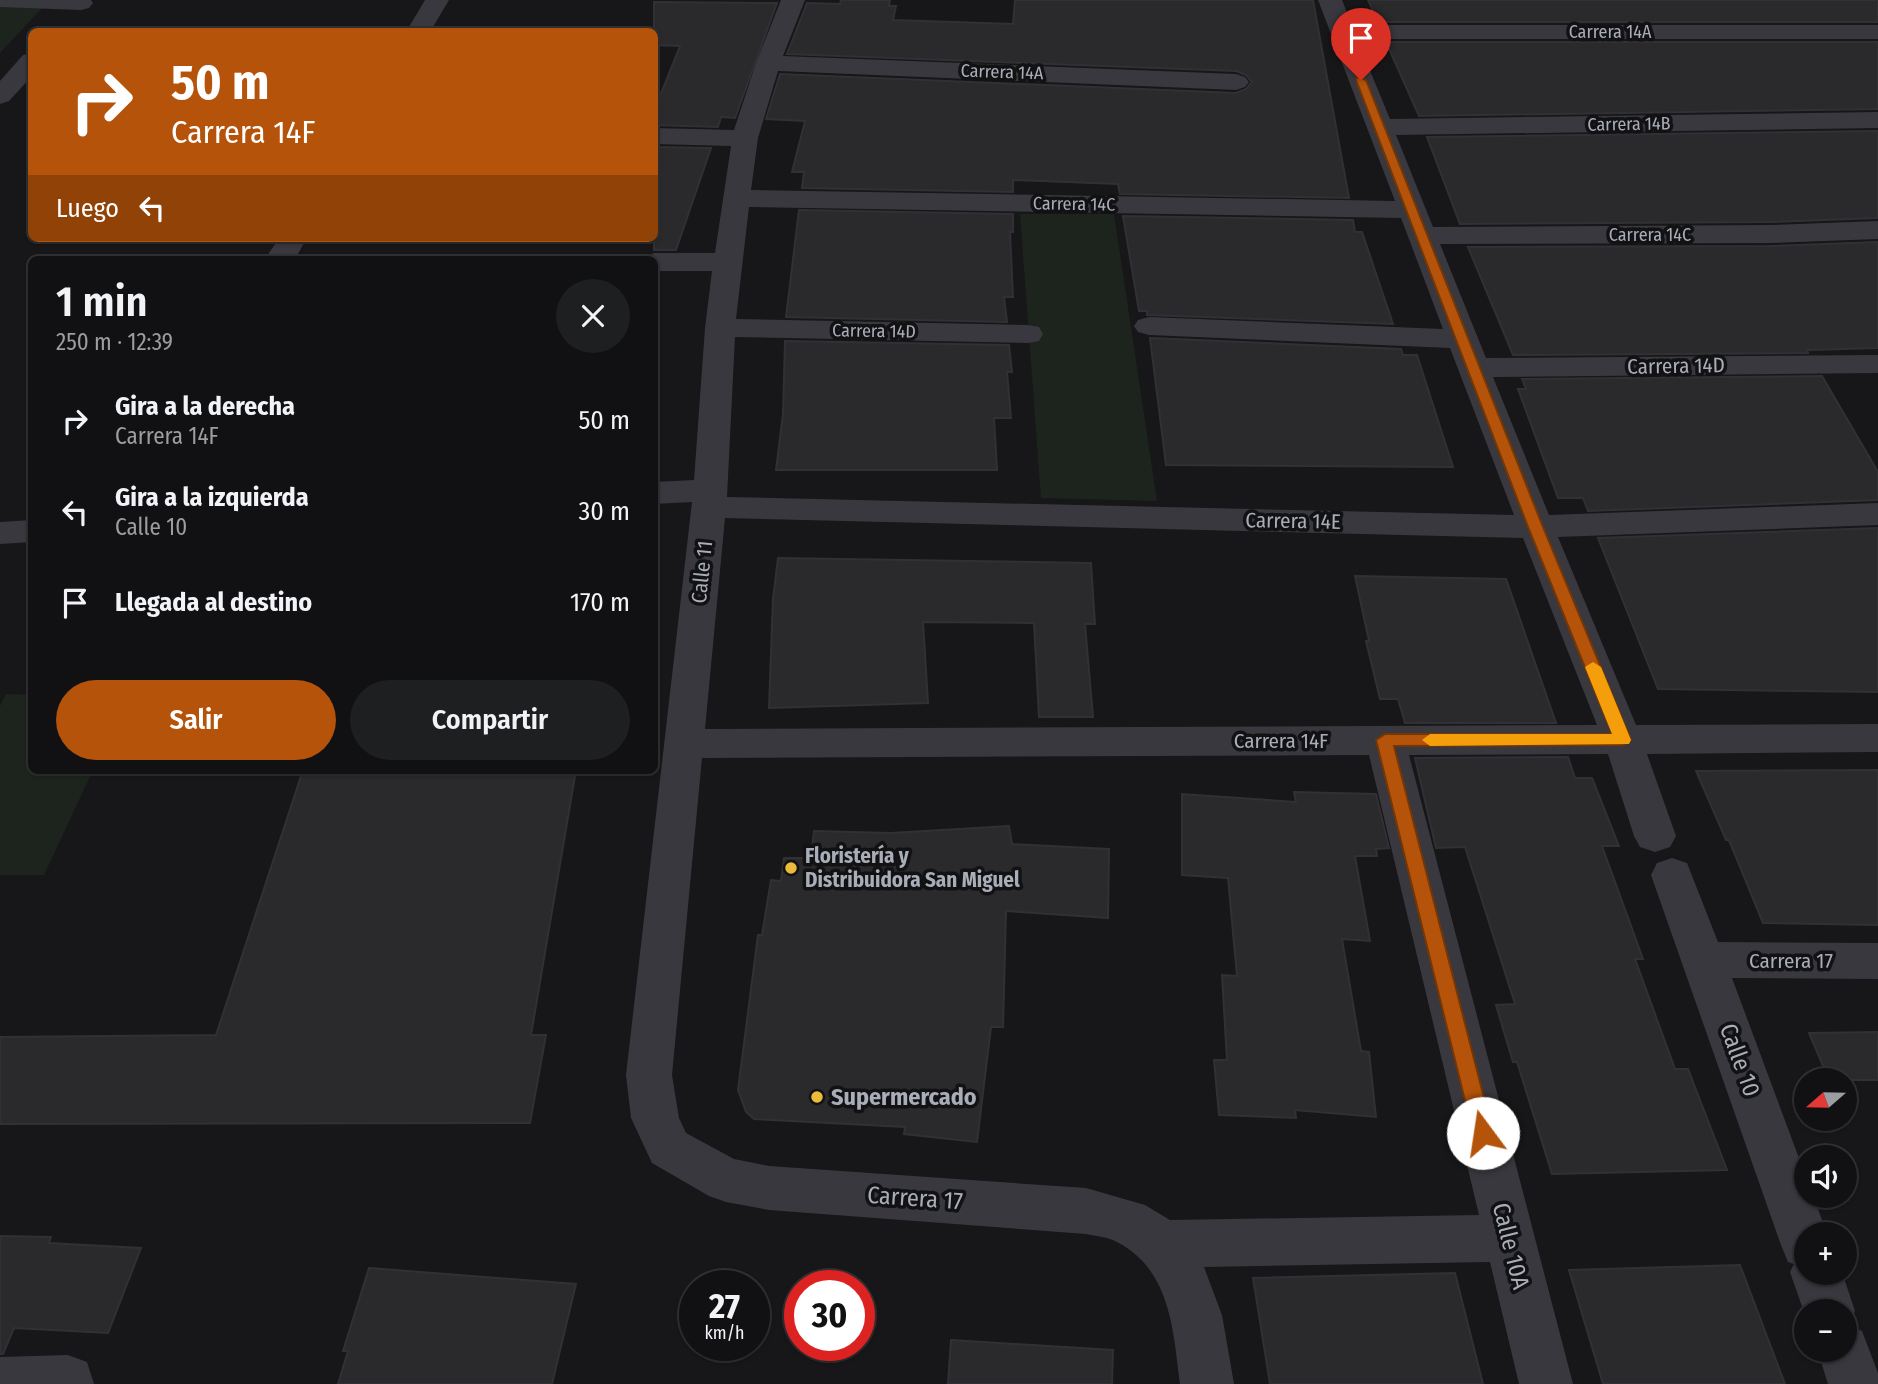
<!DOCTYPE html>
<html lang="es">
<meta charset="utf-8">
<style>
:root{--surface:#111113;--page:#1e1f21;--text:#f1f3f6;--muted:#9c9da0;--line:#303133;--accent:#b45309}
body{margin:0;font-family:"Fira Sans Condensed",sans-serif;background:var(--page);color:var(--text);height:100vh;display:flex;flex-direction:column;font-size:26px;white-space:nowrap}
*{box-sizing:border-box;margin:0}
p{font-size:23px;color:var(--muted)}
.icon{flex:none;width:38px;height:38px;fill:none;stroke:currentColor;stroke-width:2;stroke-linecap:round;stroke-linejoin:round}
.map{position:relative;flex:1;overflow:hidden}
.side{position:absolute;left:28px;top:256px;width:630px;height:518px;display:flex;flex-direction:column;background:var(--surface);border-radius:10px;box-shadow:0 2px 5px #0004,0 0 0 2px var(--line)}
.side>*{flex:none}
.banner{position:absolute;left:28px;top:28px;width:630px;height:214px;border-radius:10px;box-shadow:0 2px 5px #0004,0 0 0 2px var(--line);background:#b45309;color:#fff;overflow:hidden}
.needle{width:46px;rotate:250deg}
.controls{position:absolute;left:1794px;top:1068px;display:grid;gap:14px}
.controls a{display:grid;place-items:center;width:63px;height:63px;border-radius:50%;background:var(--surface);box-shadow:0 2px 5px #0004,0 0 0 2px var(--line);font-size:35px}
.speed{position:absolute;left:679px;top:1270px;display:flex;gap:14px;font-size:35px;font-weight:700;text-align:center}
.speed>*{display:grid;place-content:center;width:91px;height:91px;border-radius:50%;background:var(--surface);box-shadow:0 2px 5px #0004,0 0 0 2px var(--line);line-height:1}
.speed small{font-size:18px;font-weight:400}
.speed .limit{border:10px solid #d22;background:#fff;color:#111}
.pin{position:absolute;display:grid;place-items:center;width:60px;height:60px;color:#fff;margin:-72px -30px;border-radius:50% 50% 50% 0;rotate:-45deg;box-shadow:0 0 7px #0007}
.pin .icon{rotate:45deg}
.me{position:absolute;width:77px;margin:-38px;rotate:346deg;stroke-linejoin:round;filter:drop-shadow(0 0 5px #0008)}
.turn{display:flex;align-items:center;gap:24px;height:147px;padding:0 28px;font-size:32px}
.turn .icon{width:91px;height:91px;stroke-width:2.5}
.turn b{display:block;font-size:49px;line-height:60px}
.then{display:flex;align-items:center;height:66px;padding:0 28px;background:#0003;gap:14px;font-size:26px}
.round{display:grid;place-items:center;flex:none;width:74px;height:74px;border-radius:37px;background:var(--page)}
.overview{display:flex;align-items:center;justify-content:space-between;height:119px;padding:0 28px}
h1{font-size:42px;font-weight:600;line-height:52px}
.cta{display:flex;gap:14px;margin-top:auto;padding:14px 28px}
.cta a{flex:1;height:80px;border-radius:42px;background:var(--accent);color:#fff;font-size:28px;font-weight:600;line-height:80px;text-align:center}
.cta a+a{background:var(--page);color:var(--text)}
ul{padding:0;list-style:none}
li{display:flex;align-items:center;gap:21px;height:91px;padding:0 28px}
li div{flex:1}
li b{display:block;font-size:26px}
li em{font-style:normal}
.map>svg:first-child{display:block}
.green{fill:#1d241e}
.building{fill:#2a2a2d;stroke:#313135;stroke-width:2}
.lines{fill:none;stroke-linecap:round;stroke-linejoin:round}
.minor{fill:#38383e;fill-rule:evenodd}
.route{fill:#b45309;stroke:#753606;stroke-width:2}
.slow{fill:#f59e0b}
.poi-dot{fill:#ebbb3c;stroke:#121214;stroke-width:2.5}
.labels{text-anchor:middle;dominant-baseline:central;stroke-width:7;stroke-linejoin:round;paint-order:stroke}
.far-street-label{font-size:18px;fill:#a9adb8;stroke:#121214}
.street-label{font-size:21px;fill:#a9adb8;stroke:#121214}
.poi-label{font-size:21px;font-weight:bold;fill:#a9adb8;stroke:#121214;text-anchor:start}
.near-street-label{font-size:24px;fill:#a9adb8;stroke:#121214}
.near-poi-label{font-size:24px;font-weight:bold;fill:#a9adb8;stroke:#121214;text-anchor:start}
</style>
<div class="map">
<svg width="1878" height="1384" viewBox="0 0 1878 1384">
<rect width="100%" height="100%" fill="#171719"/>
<path class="green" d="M0,6L43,7L0,53Z
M1020,214H1114L1157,501L1041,498Z
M6,694L31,695L32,770H93L44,875H0V706Z"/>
<path class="building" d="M841,0H890L889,6H896L893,20L1013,24L1015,0H1313L1349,198L1120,194L1118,184L1013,180V192L802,188L804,172H792L805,121L766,119L780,74L1236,93L1246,89L1252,82L1246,75L1236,71L787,54L807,3L840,4Z
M1368,0H1878V22H1378Z
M654,2L777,3L735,118L721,117L718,127L654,125V111L680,46L654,45Z
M1386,42H1878V109L1419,116Z
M1878,131V218L1770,222L1460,224L1427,137Z
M654,147L711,148L676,250H654Z
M799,210L1013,214V232H1010L1013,297H1004L1007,322L786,317Z
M1123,216L1353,220L1355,232H1362L1393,324L1147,315V311H1139Z
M1878,242V348L1807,350L1808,353L1513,355L1468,247L1770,246Z
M1150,338L1401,349L1403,355H1417L1453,467L1166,465Z
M785,341L1009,345L1012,372H1007L1011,418H994L997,470H776L783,414Z
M1822,376L1878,472V500L1588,511L1583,498H1558L1518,389H1526L1522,379Z
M1878,528V692L1658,689L1598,538Z
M778,558L1091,563L1095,624H1085L1093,717H1039L1034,623L923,622L928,703L769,708L773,599Z
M1355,576L1506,579L1556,723H1405L1398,699H1380L1366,641H1369Z
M1568,757L1575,778H1592L1619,846H1602L1643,959H1635L1675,1069H1688L1727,1170L1552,1174L1517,1062H1513L1496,1005L1515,1004L1465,847L1436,848L1415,758Z
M303,770H576L531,1035H546L530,1123L0,1124V1037L216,1035Z
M1878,770V925L1763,923L1729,840H1726L1696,771Z
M1294,792L1376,794L1389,848L1376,849L1377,856H1355L1370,941L1342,939L1361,1051L1369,1052L1376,1117L1295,1110L1296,1118L1219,1115L1214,1060H1227L1222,975L1237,976L1228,878L1182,875V794L1296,802Z
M1009,826L1012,844L1109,849L1108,918L1006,911L1003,1027H991L977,1142L904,1134L905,1127L754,1119L746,1112L738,1090L758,935H762L771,880L781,881L784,858H811L814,831L891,833Z
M1878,1032V1080H1829L1809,1033Z
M0,1236L51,1237L49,1243L141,1248L108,1333L14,1328L3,1354H0Z
M1740,1265L1785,1384H1603L1569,1270Z
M369,1268L576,1284L552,1384H338L348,1351H343Z
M1455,1273L1483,1384H1270L1253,1278Z
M951,1340L1113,1350L1112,1384H948Z"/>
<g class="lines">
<path class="minor" d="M0,0H91L93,3L89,8L81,10L0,7Z
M425,0H449L430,32H406Z
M781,0H805L783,56L1236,74L1245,77L1249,82L1245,87L1236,90L778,71L758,138L751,190L1395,201L1318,0H1342L1352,25H1878V39H1357L1390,119L1878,112V128L1396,135L1433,227L1770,225L1878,221V239L1770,243L1440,244L1486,358L1878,355V373L1493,377L1549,515L1878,503V525L1558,537L1636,725L1878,724V752L1647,754L1676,836L1670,847L1655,852L1640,847L1634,836L1608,754L1409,755L1573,1384H1519L1490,1262L1204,1267L1222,1315L1234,1384H1180C1173,1331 1171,1270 1117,1242C1108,1237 1096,1236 1086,1234L769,1210L726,1202L709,1196L652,1163L631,1118L626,1075L692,502L654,504V482L694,480L705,328L712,271H654V259H642L654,253H715L731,146L654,144V128L734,130L756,63ZM749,207L1401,218L1443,329L1149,317L1138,320L1134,326L1138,332L1149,335L1450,348L1514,515L727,497L735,337L1028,343L1039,341L1043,334L1039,327L1028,325L736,319ZM725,518L1523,538L1597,725L705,729ZM1369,755L1479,1215L1170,1220L1145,1205L1086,1188L769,1166L734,1159L686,1133L679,1118L672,1075L702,758Z
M32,53V76L9,101L0,104V81L23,55Z
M279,238H307L295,259H265Z
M32,520V542L0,544V522Z
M1672,858L1687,863L1718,942L1878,943V979L1732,978L1806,1177V1195H1813L1827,1234H1806V1272H1842L1855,1311L1849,1326L1862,1331L1878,1373V1384H1828L1817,1349H1844V1311H1806V1318L1790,1272L1794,1264L1788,1262L1781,1245L1651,875L1657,863Z
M68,1355L87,1362L94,1384H0V1357Z"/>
</g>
<path class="route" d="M1357,77L1366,80L1543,527L1631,740L1623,745L1394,746L1493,1133L1490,1139L1483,1142L1476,1139L1473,1133L1376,740L1385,734H1612L1528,527L1356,80Z"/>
<path class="slow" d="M1593,662L1601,667L1631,740L1629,744L1430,746L1422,740L1430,734H1612L1585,667Z"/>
<g class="poi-dot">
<circle cx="791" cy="868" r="7"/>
<circle cx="817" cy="1097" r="7"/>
</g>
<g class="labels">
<g class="far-street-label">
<text x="1610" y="32">Carrera 14A</text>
<text transform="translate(1002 72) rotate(2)">Carrera 14A</text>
<text transform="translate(1629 124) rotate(-1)">Carrera 14B</text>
<text transform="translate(1074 204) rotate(1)">Carrera 14C</text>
<text x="1650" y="235">Carrera 14C</text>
<text transform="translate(874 331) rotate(1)">Carrera 14D</text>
</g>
<g class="street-label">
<text transform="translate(1676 366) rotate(-1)">Carrera 14D</text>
<text transform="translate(1293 521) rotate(1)">Carrera 14E</text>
<text transform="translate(702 572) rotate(-84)">Calle 11</text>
<text x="1281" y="741">Carrera 14F</text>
<text x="1791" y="961">Carrera 17</text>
</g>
<g class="poi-label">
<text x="805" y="856">Floristería y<tspan x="805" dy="24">Distribuidora San Miguel</tspan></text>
</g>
<g class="near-street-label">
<text transform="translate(1740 1060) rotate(70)">Calle 10</text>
<text transform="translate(915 1198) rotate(4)">Carrera 17</text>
<text transform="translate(1511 1246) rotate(76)">Calle 10A</text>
</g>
<g class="near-poi-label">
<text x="831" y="1097">Supermercado</text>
</g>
</g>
</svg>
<div class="controls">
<a><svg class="needle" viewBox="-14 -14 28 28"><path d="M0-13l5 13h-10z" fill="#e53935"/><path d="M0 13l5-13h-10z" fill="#9c9da0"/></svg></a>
<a><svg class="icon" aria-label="sound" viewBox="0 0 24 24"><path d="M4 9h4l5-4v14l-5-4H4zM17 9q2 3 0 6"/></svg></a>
<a>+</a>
<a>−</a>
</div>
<div class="speed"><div>27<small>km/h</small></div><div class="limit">30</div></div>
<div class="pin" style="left:1361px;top:80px;background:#d93025"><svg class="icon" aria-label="arrive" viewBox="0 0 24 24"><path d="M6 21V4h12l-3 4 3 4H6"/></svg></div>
<svg class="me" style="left:1483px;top:1133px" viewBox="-20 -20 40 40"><circle r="19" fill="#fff"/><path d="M0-13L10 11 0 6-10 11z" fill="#b45309"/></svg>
<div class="banner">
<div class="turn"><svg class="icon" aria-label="right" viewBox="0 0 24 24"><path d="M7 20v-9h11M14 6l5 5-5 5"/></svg><div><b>50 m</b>Carrera 14F</div></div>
<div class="then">Luego<svg class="icon" aria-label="left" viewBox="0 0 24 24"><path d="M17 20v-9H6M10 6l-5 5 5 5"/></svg></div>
</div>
<section class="side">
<div class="overview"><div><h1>1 min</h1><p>250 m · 12:39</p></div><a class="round"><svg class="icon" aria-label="close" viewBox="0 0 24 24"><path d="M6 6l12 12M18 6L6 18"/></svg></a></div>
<ul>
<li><svg class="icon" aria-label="right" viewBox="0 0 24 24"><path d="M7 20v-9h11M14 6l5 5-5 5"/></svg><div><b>Gira a la derecha</b><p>Carrera 14F</p></div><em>50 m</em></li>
<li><svg class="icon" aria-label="left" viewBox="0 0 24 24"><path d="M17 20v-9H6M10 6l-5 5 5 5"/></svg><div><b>Gira a la izquierda</b><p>Calle 10</p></div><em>30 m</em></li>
<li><svg class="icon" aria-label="arrive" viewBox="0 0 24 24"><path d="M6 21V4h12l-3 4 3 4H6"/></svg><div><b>Llegada al destino</b></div><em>170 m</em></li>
</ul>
<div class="cta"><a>Salir</a><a>Compartir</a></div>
</section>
</div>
